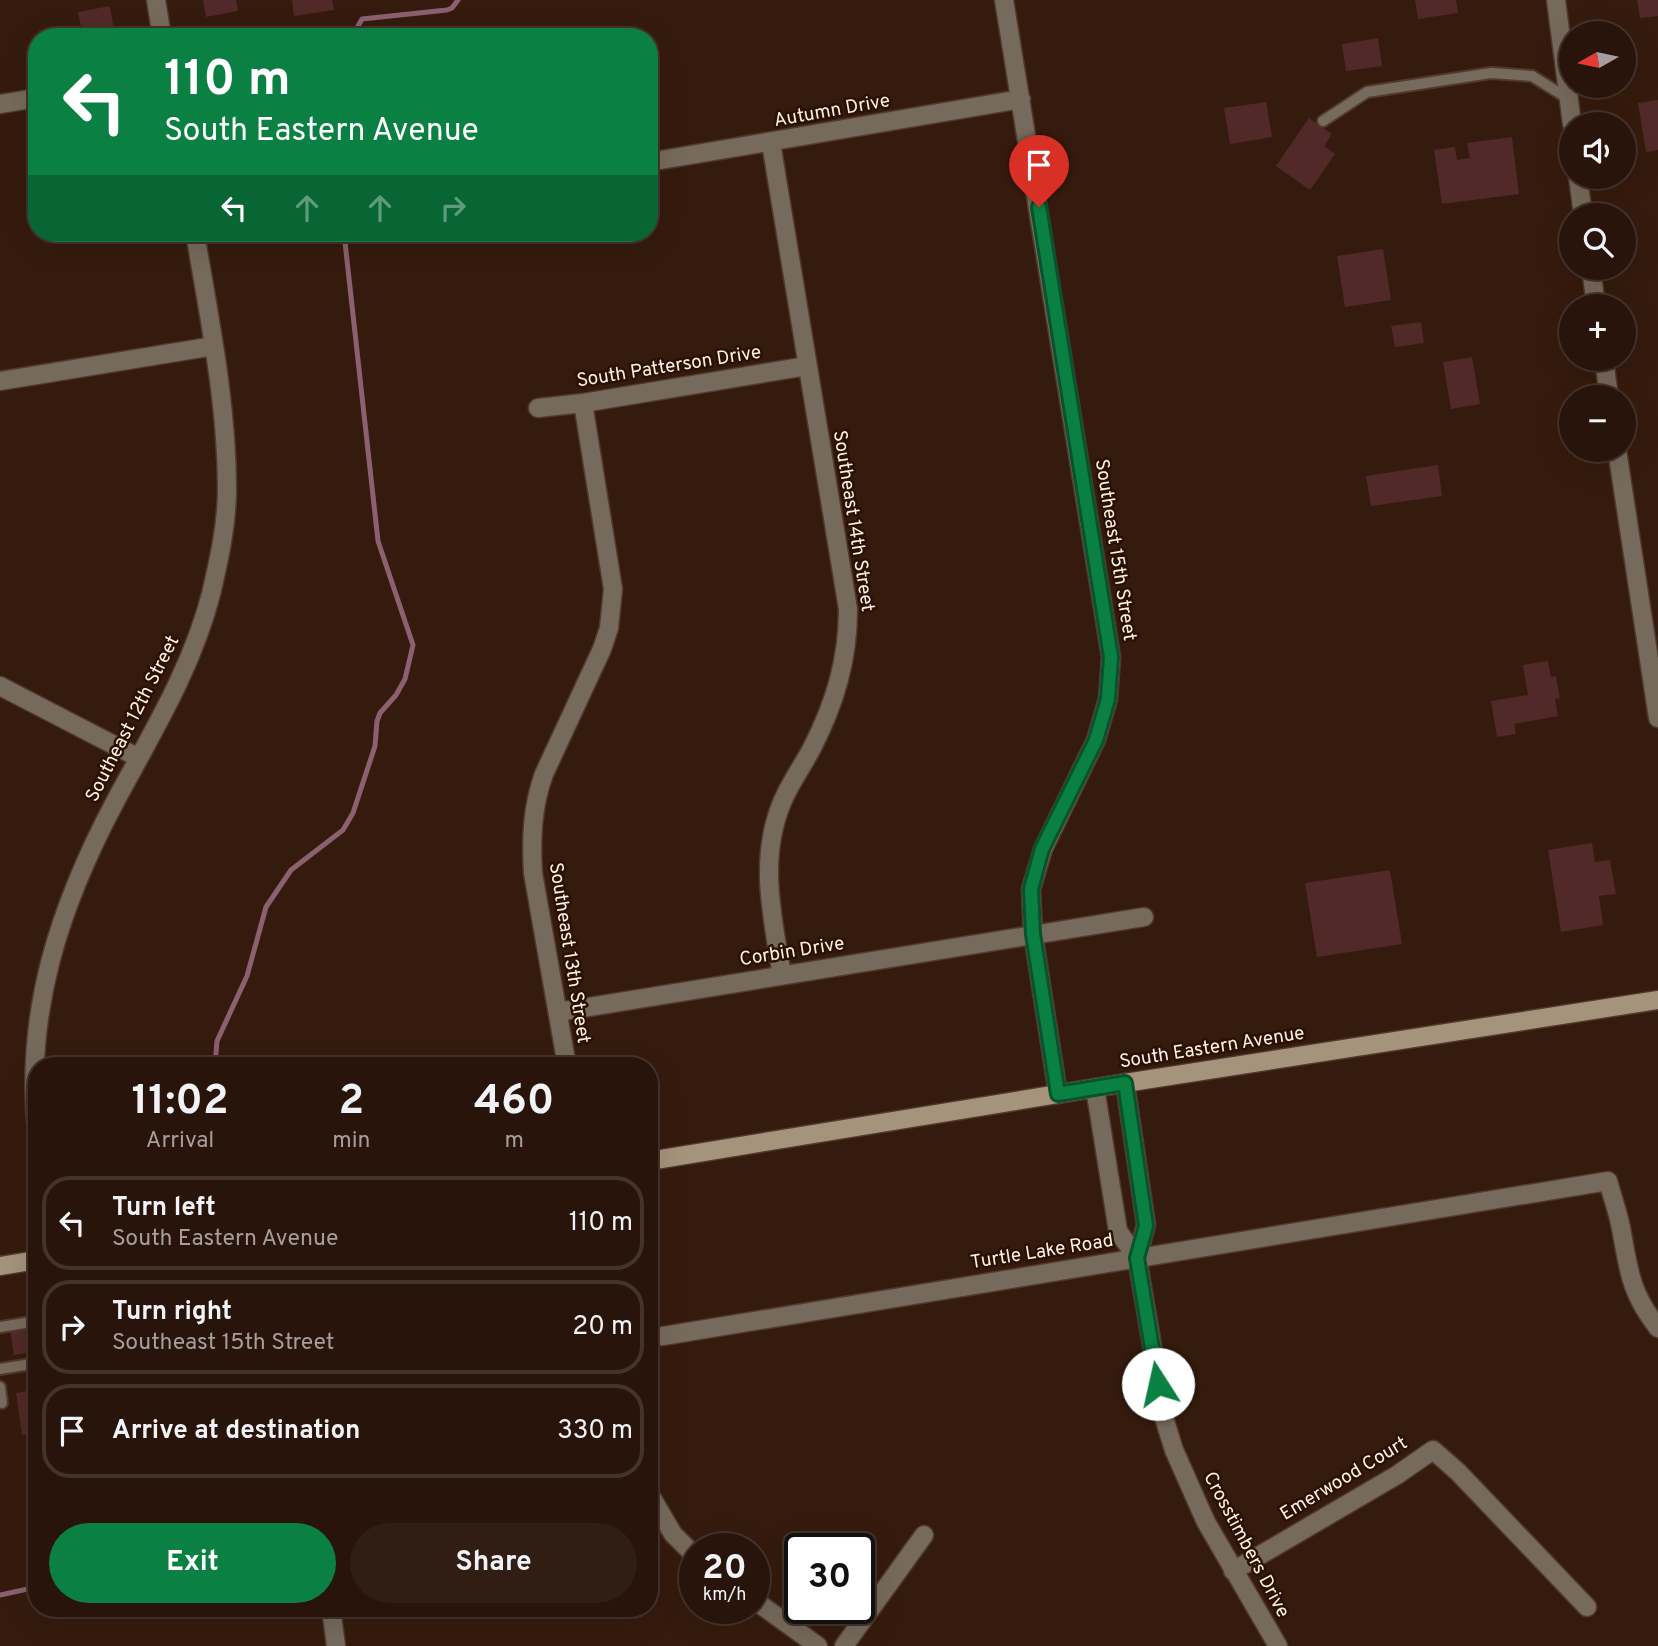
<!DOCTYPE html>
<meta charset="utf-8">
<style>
:root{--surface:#28140a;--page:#301d13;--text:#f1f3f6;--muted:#a59e9c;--line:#44332b;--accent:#0b8043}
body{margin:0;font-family:Overpass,sans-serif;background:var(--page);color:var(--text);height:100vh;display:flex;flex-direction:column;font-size:26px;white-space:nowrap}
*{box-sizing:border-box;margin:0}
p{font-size:23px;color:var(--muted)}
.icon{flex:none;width:38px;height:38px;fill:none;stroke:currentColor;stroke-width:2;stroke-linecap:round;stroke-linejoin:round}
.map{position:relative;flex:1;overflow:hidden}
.side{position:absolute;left:28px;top:1057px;width:630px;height:560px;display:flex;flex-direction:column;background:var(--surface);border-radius:28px;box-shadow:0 7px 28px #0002,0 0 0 2px var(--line)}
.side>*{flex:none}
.banner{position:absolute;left:28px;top:28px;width:630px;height:214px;border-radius:28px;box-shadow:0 7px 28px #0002,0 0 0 2px var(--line);background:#0b8043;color:#fff;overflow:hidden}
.needle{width:46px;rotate:261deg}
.controls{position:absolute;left:1559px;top:21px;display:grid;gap:14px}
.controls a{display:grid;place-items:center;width:77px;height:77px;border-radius:50%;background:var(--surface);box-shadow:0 7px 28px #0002,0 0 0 2px var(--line);font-size:35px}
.speed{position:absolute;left:679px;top:1533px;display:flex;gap:14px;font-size:35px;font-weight:700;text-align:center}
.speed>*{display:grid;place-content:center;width:91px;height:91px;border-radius:50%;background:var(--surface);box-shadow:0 7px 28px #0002,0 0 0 2px var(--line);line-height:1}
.speed small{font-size:18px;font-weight:400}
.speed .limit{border:4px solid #111;border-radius:10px;background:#fff;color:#111}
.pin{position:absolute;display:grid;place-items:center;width:60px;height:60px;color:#fff;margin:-72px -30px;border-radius:50% 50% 50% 0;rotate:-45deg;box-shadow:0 0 7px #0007}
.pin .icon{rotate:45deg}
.me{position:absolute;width:77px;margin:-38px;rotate:350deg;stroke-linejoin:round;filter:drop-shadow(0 0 5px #0008)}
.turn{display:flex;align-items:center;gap:24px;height:147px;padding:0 21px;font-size:32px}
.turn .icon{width:91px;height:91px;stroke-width:2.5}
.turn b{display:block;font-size:49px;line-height:60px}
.lanes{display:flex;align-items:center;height:66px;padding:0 21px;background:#0003;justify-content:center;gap:35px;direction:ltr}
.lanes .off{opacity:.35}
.eta{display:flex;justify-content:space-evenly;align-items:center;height:119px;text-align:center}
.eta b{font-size:42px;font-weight:700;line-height:49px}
.cta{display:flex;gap:14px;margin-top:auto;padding:14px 21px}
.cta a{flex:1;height:80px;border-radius:42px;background:var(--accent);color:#fff;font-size:28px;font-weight:700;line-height:80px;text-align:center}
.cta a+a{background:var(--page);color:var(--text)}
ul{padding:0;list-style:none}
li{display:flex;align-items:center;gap:21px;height:94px;margin:0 14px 10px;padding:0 7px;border:4px solid var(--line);border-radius:28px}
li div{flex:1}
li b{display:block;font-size:26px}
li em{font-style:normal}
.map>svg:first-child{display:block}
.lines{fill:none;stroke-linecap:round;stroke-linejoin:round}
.stream{stroke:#8b6070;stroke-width:5}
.building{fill:#512928}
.service-casing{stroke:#51392c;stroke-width:14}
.minor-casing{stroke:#51392c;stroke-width:21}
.secondary-casing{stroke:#51392c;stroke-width:21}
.service{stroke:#766a5c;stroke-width:10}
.minor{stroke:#766a5c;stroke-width:18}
.secondary{stroke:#a6937c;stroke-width:18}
.route-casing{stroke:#07532c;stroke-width:18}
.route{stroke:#0b8043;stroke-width:12}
.labels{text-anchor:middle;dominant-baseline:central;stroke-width:5;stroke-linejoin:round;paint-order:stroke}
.street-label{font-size:19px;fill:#feefe8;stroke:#2a1104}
</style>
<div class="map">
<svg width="1658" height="1646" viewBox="0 0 1658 1646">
<rect width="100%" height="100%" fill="#351b0d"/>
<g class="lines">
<path class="stream" d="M352,37L362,19L447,10L452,8L458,0
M215,1066L217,1041L247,976L266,907L291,870L343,830L353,813L375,746L377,721L380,713L396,695L405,679L413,645L378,541L344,233
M0,1595L37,1587"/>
</g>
<path class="building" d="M203,0H236L238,11L206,17Z
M292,0H332L334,10L294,16Z
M1415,0H1456L1458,13L1418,19Z
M1637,0H1658V16L1640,18Z
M110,6L115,37H83L78,12Z
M1378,38L1382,66L1346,71L1342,44Z
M1658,100V150L1646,152L1638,103Z
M1266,102L1272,137L1230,144L1224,108Z
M1309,118L1332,134L1324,146L1335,154L1310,190L1276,166Z
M1512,137L1519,194L1442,204L1434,150L1455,147L1457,160L1470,158L1467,143Z
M1383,249L1391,300L1345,307L1337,256Z
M1421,322L1424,343L1395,347L1391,326Z
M1472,357L1480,404L1451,409L1443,362Z
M1438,465L1442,496L1371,506L1366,476Z
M1548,661L1551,677L1556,676L1560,698L1555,699L1558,716L1514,724L1516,734L1497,737L1491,701L1528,695L1523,665Z
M1592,843L1595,862L1610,860L1616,894L1599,896L1603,925L1561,932L1548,850Z
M1390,870L1402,944L1317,957L1305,883Z
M37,1324V1351L14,1355L10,1329Z
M37,1389V1433L22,1435L16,1393Z"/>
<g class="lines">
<defs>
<path id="service" d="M1323,121L1367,92L1491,73L1532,76L1569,99
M0,1327L37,1321
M0,1369L37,1363
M0,1387L2,1403"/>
<path id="minor" d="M156,0L162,37
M1004,0L1111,657L1108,699L1096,740L1043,849L1031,889L1033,934L1058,1094
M1556,0L1572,124
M0,104L37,98
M771,143L848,609C848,660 835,703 812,748C803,765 791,782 783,800C758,857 772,916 782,975
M649,162L1021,99
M1578,177L1583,215
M1591,268L1596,306
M1604,359L1609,397
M0,381L214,346
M538,408L583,403L807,366
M1617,450L1658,718
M0,686L139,758
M558,1012L1144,917
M567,1066L533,873C531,839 532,807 544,774L602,649L609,628L613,589L583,403
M1125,1083L1146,1225L1137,1258
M1095,1088L1118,1231L1137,1258L1165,1421L1174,1450L1206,1522L1278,1646
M37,1133C24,1012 60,905 116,800C152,733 192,668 211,594C219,560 227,524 227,489C227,403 209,317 195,233
M649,1337L663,1336L1608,1181C1612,1196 1618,1212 1621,1228C1629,1271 1630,1292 1658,1328
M649,1493L673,1534L695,1556
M1233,1571L1397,1475L1433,1450L1458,1472L1587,1607
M754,1600L818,1646
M331,1608L336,1646
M844,1646L924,1535"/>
<path id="secondary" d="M649,1161L1125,1083L1658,1000
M0,1266L37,1260"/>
</defs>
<use href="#service" class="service-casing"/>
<use href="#minor" class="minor-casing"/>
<use href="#secondary" class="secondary-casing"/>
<use href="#service" class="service"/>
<use href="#minor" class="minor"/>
<use href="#secondary" class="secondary"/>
</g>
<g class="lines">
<defs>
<path id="route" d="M1039,207L1111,657L1108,699L1096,740L1042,849L1031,889L1033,934L1058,1094L1125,1083L1146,1226L1137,1258L1158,1384"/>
</defs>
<use href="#route" class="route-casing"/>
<use href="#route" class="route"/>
</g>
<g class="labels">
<g class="street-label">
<text transform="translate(832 111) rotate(-10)">Autumn Drive</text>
<text transform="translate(669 367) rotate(-9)">South Patterson Drive</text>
<text transform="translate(853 521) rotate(81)">Southeast 14th Street</text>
<text transform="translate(1115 550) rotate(81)">Southeast 15th Street</text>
<text transform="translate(133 719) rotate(-63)">Southeast 12th Street</text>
<text transform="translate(792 952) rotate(-9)">Corbin Drive</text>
<text transform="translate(569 953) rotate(81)">Southeast 13th Street</text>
<text transform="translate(1212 1048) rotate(-9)">South Eastern Avenue</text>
<text transform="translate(1042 1252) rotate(-9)">Turtle Lake Road</text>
<text transform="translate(1344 1479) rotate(-31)">Emerwood Court</text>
<text transform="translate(1246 1545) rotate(62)">Crosstimbers Drive</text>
</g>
</g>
</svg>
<div class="controls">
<a><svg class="needle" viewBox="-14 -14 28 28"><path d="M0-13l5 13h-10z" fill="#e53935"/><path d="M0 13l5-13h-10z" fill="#a59e9c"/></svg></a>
<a><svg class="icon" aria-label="sound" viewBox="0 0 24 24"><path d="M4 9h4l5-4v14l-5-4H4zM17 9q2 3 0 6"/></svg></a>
<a><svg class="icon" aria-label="search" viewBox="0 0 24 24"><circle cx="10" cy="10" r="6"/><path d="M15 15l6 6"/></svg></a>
<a>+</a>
<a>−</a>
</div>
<div class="speed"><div>20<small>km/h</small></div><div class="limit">30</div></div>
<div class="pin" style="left:1039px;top:207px;background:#d93025"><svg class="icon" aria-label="arrive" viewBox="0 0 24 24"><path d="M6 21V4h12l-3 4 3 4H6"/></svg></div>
<svg class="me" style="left:1158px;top:1384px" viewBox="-20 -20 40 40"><circle r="19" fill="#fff"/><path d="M0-13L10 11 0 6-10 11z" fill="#0b8043"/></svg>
<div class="banner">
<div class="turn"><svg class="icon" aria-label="left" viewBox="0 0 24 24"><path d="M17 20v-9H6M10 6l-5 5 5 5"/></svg><div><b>110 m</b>South Eastern Avenue</div></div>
<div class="lanes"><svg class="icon" aria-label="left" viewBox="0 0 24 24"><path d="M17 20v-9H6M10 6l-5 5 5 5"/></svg><svg class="icon off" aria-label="ahead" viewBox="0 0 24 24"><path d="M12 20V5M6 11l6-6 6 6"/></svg><svg class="icon off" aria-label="ahead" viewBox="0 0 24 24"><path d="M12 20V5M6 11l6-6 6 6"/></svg><svg class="icon off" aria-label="right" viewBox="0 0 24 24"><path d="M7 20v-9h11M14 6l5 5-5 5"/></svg></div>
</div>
<section class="side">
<div class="eta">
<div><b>11:02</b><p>Arrival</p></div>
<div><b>2</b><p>min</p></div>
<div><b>460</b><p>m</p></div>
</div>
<ul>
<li><svg class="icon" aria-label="left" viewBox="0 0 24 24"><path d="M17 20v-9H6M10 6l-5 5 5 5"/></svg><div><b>Turn left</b><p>South Eastern Avenue</p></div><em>110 m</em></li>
<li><svg class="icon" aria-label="right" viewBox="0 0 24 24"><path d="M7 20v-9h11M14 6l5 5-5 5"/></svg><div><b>Turn right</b><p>Southeast 15th Street</p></div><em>20 m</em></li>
<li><svg class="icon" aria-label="arrive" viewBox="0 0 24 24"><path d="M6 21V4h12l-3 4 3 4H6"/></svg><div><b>Arrive at destination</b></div><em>330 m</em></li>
</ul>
<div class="cta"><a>Exit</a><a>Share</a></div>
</section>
</div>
